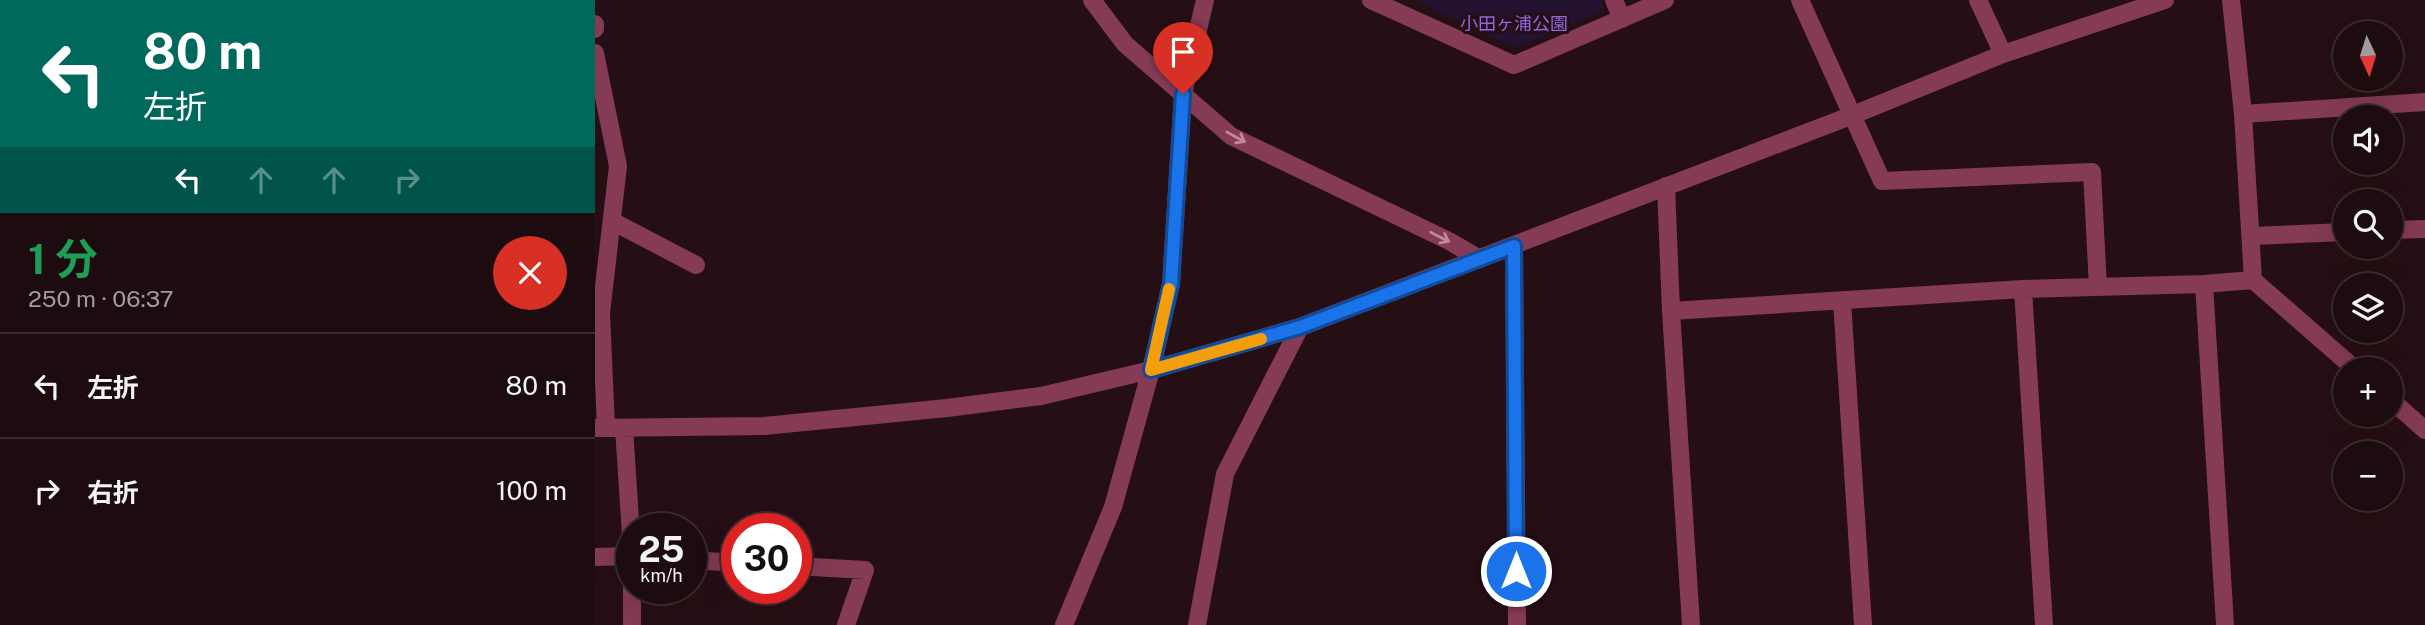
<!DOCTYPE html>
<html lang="ja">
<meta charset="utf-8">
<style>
:root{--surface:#1c0b0f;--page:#29191d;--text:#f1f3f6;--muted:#a09b9e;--line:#3a2b2f}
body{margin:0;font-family:"Public Sans","Noto Sans JP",sans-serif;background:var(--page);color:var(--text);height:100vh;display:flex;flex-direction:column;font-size:26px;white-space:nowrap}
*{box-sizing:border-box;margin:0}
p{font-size:23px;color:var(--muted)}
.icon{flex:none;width:38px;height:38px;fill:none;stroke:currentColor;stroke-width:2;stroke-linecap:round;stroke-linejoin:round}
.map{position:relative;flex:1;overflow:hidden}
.details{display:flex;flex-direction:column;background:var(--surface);width:595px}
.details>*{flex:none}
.hud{background:#00695c;color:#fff;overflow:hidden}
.needle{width:46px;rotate:176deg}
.buttons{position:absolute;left:1738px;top:21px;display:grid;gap:14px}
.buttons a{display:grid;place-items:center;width:70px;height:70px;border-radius:50%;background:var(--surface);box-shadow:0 7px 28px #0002,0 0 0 2px var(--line);font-size:35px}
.speed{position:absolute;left:21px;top:513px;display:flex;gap:14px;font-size:35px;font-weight:700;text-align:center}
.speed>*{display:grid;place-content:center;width:91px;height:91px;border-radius:50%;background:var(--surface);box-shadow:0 7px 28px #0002,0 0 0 2px var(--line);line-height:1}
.speed small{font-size:18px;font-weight:400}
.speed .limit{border:10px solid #d22;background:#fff;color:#111}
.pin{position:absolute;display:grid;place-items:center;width:60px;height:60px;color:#fff;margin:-72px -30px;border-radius:50% 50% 50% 0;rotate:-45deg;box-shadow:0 0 7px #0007}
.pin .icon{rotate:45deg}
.me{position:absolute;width:77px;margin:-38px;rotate:0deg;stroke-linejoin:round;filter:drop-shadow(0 0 5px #0008)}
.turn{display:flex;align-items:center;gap:24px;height:147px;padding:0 28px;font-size:32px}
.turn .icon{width:91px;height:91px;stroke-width:2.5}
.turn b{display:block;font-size:49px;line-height:60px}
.lanes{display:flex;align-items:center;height:66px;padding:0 28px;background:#0003;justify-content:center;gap:35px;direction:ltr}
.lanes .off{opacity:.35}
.round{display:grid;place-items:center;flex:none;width:74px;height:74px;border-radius:37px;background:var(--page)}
.summary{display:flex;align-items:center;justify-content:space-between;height:119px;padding:0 28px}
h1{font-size:42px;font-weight:700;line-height:52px;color:#1e9e55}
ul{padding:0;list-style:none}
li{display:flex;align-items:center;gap:21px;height:105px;padding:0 28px;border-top:2px solid var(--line)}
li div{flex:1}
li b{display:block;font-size:26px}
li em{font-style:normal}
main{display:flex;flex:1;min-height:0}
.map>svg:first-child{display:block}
.green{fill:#231230}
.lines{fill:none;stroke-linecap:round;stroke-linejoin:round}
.minor{stroke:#853a55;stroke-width:18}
.oneway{stroke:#c2879a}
.route-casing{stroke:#114b97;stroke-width:18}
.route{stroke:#1a73e8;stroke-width:12}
.slow{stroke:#f59e0b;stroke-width:12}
.labels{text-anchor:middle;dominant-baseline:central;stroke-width:6;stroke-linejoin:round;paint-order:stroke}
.park-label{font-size:18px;fill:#9367e2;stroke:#260f14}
</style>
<main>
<section class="details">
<div class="hud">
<div class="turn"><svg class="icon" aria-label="left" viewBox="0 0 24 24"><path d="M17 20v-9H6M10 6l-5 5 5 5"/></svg><div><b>80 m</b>左折</div></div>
<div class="lanes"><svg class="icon" aria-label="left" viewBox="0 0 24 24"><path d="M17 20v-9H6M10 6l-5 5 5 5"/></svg><svg class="icon off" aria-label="ahead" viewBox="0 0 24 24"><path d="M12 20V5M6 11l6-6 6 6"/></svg><svg class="icon off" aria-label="ahead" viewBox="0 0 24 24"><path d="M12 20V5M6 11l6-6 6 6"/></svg><svg class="icon off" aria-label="right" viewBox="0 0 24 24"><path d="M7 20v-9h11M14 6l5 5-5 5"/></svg></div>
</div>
<div class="summary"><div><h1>1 分</h1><p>250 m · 06:37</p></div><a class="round" style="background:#d93025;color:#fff"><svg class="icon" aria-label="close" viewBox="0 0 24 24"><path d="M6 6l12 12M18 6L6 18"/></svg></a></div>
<ul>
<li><svg class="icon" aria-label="left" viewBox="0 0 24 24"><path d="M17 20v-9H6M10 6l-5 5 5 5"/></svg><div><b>左折</b></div><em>80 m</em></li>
<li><svg class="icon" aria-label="right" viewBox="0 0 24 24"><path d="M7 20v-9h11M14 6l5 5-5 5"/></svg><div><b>右折</b></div><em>100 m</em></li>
</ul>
</section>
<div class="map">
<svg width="1830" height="625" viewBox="0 0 1830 625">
<rect width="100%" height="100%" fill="#260f14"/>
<path class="green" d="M819,0H1005L1009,10L920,48Z"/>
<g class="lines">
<path class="minor" d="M497,0L530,44L636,136L854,241L885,259
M776,0L919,65L1070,0
M1019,0L1027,19
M1205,0L1287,181L1497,172L1503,287
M1383,0L1408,54
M1636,0L1648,114L1658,280
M0,24V29
M0,53L23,166L6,313L11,428
M1648,114L1830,102
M1071,186L1076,311L1428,289L1609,284L1658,280L1760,369
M17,221L101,265
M1796,230L1830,229
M1656,236L1750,232
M919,246L922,625
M1609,284L1630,625
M1428,289L1449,625
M1247,301L1268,625
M1076,311L1096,625
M1796,400L1830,430
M0,428L169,426L352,408L446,396L556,370L705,327L1258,115L1408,54L1570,0
M29,428L37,550
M0,557L37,556
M96,560L142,563
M201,566L270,570L251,625
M37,588V625
M469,625L518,507L556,370L576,284L588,94L610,0
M602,625L630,474L705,327"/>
</g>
<defs><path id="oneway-shaft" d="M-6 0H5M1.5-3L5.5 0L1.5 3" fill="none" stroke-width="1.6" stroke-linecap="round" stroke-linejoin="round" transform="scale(1.75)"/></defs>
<g class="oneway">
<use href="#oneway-shaft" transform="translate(641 137) rotate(29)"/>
<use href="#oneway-shaft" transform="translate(845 237) rotate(27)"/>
</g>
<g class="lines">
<defs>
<path id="route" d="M588,94L576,284L556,370L705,327L919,246L921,571"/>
</defs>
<use href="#route" class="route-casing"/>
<use href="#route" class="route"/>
<path class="slow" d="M574,289L556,370L666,339"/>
</g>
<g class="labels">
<g class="park-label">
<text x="919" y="23">小田ヶ浦公園</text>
</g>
</g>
</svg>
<div class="buttons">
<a><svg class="needle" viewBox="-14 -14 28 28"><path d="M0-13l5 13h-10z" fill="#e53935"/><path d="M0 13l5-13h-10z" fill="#a09b9e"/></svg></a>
<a><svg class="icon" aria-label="sound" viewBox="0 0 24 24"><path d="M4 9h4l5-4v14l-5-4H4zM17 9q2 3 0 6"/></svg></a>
<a><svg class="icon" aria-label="search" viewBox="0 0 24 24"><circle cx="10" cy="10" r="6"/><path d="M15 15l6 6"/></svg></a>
<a><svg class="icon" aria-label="layers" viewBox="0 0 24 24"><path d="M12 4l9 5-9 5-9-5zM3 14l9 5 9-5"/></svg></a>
<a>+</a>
<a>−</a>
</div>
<div class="speed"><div>25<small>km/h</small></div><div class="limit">30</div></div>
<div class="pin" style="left:588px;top:94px;background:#d93025"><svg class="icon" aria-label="arrive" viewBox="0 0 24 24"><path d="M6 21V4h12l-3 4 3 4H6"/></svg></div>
<svg class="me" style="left:921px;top:571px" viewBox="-20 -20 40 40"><circle r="17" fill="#1a73e8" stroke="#fff" stroke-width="3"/><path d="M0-11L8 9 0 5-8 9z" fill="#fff"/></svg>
</div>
</main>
